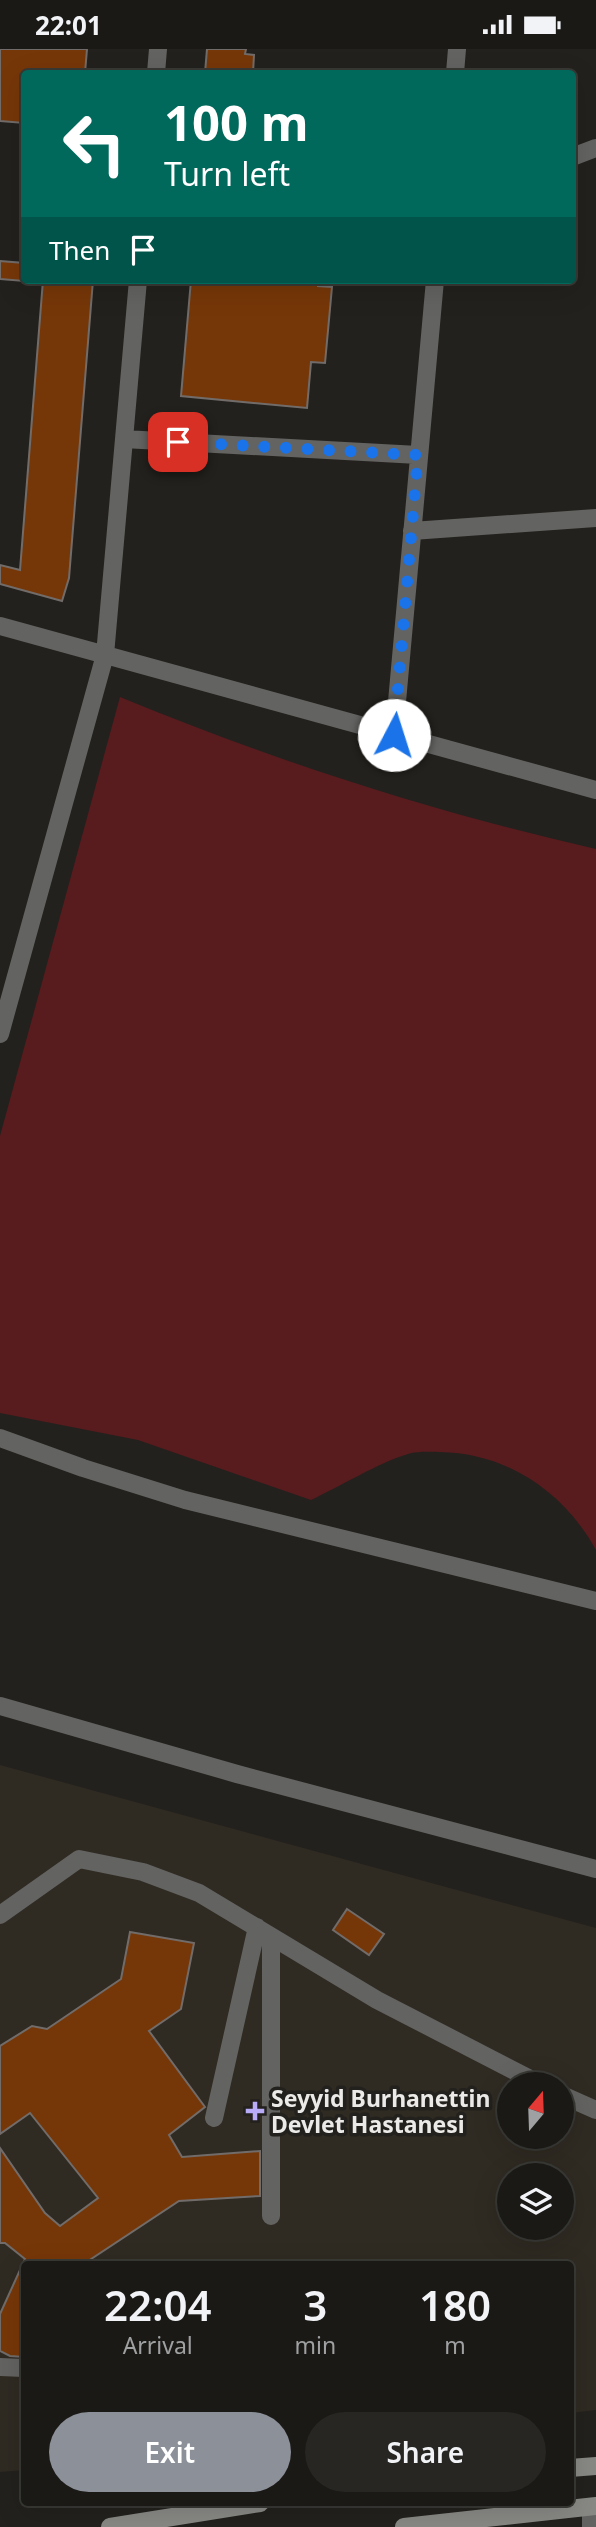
<!DOCTYPE html>
<style>
:root{--surface:#1a1916;--page:#272623;--text:#f1f3f6;--muted:#9fa0a1;--line:#383835;--accent:#8c9099}
body{margin:0;font-family:"Noto Sans",sans-serif;background:var(--page);color:var(--text);height:100vh;display:flex;flex-direction:column;font-size:26px;white-space:nowrap}
*{box-sizing:border-box;margin:0}
p{font-size:23px;color:var(--muted)}
.icon{flex:none;width:38px;height:38px;fill:none;stroke:currentColor;stroke-width:2;stroke-linecap:round;stroke-linejoin:round}
.map{position:relative;flex:1;overflow:hidden}
.side{position:absolute;left:21px;top:2212px;width:553px;height:245px;display:flex;flex-direction:column;background:var(--surface);border-radius:7px;box-shadow:0 7px 28px #0002,0 0 0 2px var(--line)}
.side>*{flex:none}
.top-card{position:absolute;left:21px;top:21px;width:555px;height:214px;border-radius:7px;box-shadow:0 7px 28px #0002,0 0 0 2px var(--line);background:#00695c;color:#fff;overflow:hidden}
.needle{width:46px;rotate:19deg}
.tools{position:absolute;left:497px;top:2023px;display:grid;gap:14px}
.tools a{display:grid;place-items:center;width:77px;height:77px;border-radius:50%;background:var(--surface);box-shadow:0 7px 28px #0002,0 0 0 2px var(--line);font-size:35px}
.pin{position:absolute;display:grid;place-items:center;width:60px;height:60px;color:#fff;margin:-30px;border-radius:14px;box-shadow:0 4px 10px #0006}
.me{position:absolute;width:77px;margin:-38px;rotate:5deg;stroke-linejoin:round;filter:drop-shadow(0 0 5px #0008)}
.turn{display:flex;align-items:center;gap:24px;height:147px;padding:0 28px;font-size:32px}
.turn .icon{width:91px;height:91px;stroke-width:2.5}
.turn b{display:block;font-size:49px;line-height:60px}
.then{display:flex;align-items:center;height:66px;padding:0 28px;background:#0003;gap:14px;font-size:26px}
.eta{display:flex;justify-content:space-evenly;align-items:center;height:119px;text-align:center}
.eta b{font-size:42px;font-weight:600;line-height:49px}
.button{display:flex;gap:14px;margin-top:auto;padding:14px 28px}
.button a{flex:1;height:80px;border-radius:42px;background:var(--accent);color:#fff;font-size:28px;font-weight:600;line-height:80px;text-align:center}
.button a+a{background:var(--page);color:var(--text)}
.status{display:flex;justify-content:space-between;align-items:center;height:49px;padding:0 35px;background:var(--surface);direction:ltr}
.status svg{height:19px;fill:currentColor}
.map>svg:first-child{display:block}
.built{fill:#2f2a22;fill-rule:evenodd}
.green{fill:#581b1e}
.building{fill:#763708;stroke:#716c6a;stroke-width:2}
.lines{fill:none;stroke-linecap:round;stroke-linejoin:round}
.street{stroke:#636361;stroke-width:18}
.secondary{stroke:#888985;stroke-width:18}
.route{stroke:#1a73e8;stroke-width:12;stroke-dasharray:0 21.6}
.poi-dot{fill:#b8abf7;stroke:#23211d;stroke-width:2.5}
.labels{text-anchor:middle;dominant-baseline:central;stroke-width:7;stroke-linejoin:round;paint-order:stroke}
.poi-label{font-size:23px;font-weight:bold;fill:#eceae8;stroke:#23211d;text-anchor:start}
</style>
<div class="status"><b>22:01</b><svg viewBox="0 0 49 12"><path d="M0 12V9h3v3zM5 12V6h3v6zM10 12V3h3v9zM15 12V0h3v12zM26 1h20v11H26zM47 4h2v5h-2z"/></svg></div>
<div class="map">
<svg width="596" height="2478" viewBox="0 0 596 2478">
<rect width="100%" height="100%" fill="#23211d"/>
<path class="built" d="M0,1716L596,1879V2361L571,2364L570,2216H24V2421L0,2423ZM509,2035H562V2088H509ZM509,2126H562V2179H509Z"/>
<path class="green" d="M120,648C275,712 433,763 596,800V1501C564,1443 507,1404 440,1403C430,1403 418,1402 408,1405C380,1413 339,1438 311,1451L138,1391L0,1364V1087Z"/>
<path class="building" d="M0,0H87L85,24H24V74L0,72Z
M207,0H246L245,5L254,6L253,24H205Z
M0,212L24,214V232L0,230Z
M43,231H93L69,529L62,552L0,535V516L20,521Z
M191,231H318V237L332,238L325,314L311,313L307,359L181,347Z
M347,1860L384,1885L369,1906L333,1881Z
M130,1883L194,1894L181,1960L149,1982L205,2058L169,2086L182,2108L260,2102V2147L179,2152L82,2216H24V2308L10,2307L0,2302V2265L25,2210L5,2194H0V2099L45,2164L60,2177L98,2149L30,2064L0,2085V1997L32,1977L47,1980L121,1930Z"/>
<g class="lines">
<path class="street" d="M156,24L158,0
M455,24L457,0
M572,108L596,99
M124,390L418,406
M412,482L596,469
M0,577L596,741
M394,686L435,231
M0,985L105,606L138,231
M0,1389L83,1419L185,1451L596,1552
M0,1657L237,1725L596,1820
M0,1866L79,1810L143,1823L199,1844L377,1951L540,2035
M562,2046L596,2061
M214,2069L257,1878
M271,2167V1888
M0,2318L24,2319
M591,2458V2478"/>
<path class="secondary" d="M570,2419L596,2417
M110,2478L260,2454
M404,2478L596,2457"/>
</g>
<g class="lines">
<path class="route" d="M178,393L418,406L394,686"/>
</g>
<path class="poi-dot" d="M251.5 2051.5h7v7h7v7h-7v7h-7v-7h-7v-7h7z"/>
<g class="labels">
<g class="poi-label">
<text x="271" y="2049">Seyyid Burhanettin<tspan x="271" dy="26">Devlet Hastanesi</tspan></text>
</g>
</g>
</svg>
<div class="tools">
<a><svg class="needle" viewBox="-14 -14 28 28"><path d="M0-13l5 13h-10z" fill="#e53935"/><path d="M0 13l5-13h-10z" fill="#9fa0a1"/></svg></a>
<a><svg class="icon" aria-label="layers" viewBox="0 0 24 24"><path d="M12 4l9 5-9 5-9-5zM3 14l9 5 9-5"/></svg></a>
</div>
<div class="pin" style="left:178px;top:393px;background:#d93025"><svg class="icon" aria-label="arrive" viewBox="0 0 24 24"><path d="M6 21V4h12l-3 4 3 4H6"/></svg></div>
<svg class="me" style="left:394px;top:686px" viewBox="-20 -20 40 40"><circle r="19" fill="#fff"/><path d="M0-13L10 11 0 6-10 11z" fill="#1a73e8"/></svg>
<div class="top-card">
<div class="turn"><svg class="icon" aria-label="left" viewBox="0 0 24 24"><path d="M17 20v-9H6M10 6l-5 5 5 5"/></svg><div><b>100 m</b>Turn left</div></div>
<div class="then">Then<svg class="icon" aria-label="arrive" viewBox="0 0 24 24"><path d="M6 21V4h12l-3 4 3 4H6"/></svg></div>
</div>
<section class="side">
<div class="eta">
<div><b>22:04</b><p>Arrival</p></div>
<div><b>3</b><p>min</p></div>
<div><b>180</b><p>m</p></div>
</div>
<div class="button"><a>Exit</a><a>Share</a></div>
</section>
</div>
